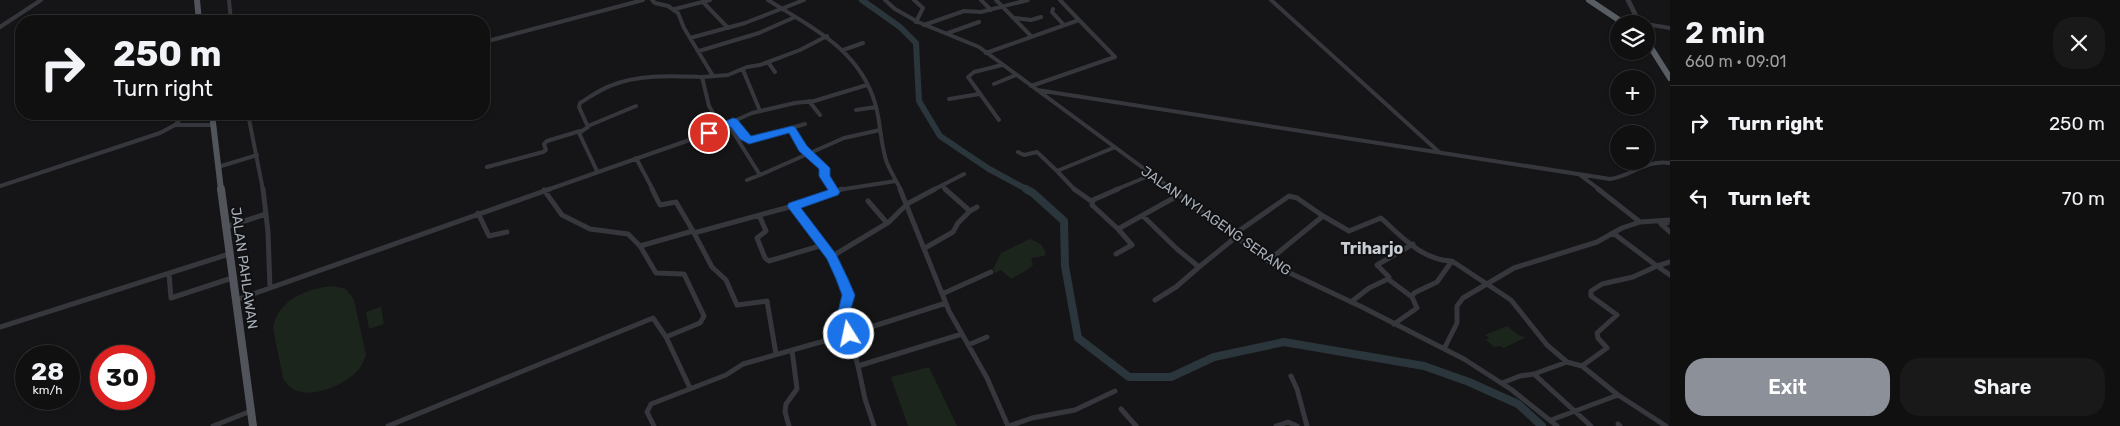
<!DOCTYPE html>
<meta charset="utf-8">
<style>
:root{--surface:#101011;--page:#19191a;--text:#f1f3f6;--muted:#9c9d9f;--line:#303031;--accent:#8c9099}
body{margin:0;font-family:Rubik,sans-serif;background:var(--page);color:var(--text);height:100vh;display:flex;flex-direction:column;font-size:19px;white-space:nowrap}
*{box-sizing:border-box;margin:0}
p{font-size:16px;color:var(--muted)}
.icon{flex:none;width:28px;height:28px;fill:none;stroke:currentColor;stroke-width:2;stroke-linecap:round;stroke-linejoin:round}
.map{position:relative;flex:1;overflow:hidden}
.side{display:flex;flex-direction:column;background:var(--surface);width:450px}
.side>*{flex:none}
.guide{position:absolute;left:15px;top:15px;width:475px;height:105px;border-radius:20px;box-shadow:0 1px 4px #0004,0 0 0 1px var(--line);background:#101011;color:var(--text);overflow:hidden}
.fabs{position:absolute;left:1610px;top:15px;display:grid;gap:10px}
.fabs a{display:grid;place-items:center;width:45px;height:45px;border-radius:50%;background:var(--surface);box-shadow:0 1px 4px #0004,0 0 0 1px var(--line);font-size:25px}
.speed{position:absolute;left:15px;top:345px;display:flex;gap:10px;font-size:25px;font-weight:700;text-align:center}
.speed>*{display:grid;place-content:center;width:65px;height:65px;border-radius:50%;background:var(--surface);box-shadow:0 1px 4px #0004,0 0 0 1px var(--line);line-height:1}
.speed small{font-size:12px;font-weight:400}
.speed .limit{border:8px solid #d22;background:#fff;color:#111}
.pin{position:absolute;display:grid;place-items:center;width:42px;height:42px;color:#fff;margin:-21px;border:2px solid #fff;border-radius:50%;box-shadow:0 1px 5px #0007}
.me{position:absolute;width:55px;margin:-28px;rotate:350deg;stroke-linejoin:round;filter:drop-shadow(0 0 4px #0008)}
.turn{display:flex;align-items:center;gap:18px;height:105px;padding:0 15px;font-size:22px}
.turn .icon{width:65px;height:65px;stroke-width:2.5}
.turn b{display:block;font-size:35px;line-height:42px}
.round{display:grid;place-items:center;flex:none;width:52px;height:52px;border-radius:20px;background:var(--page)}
.summary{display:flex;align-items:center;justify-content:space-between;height:85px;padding:0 15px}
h1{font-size:30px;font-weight:600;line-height:38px}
.action{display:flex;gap:10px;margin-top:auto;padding:10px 15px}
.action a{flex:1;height:58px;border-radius:20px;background:var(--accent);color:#fff;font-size:20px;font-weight:600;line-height:58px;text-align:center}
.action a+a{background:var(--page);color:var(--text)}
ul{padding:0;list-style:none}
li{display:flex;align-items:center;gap:15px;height:75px;padding:0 15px;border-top:1px solid var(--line)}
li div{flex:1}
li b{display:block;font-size:19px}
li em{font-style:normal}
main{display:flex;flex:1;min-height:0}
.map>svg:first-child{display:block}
.green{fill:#1c251c}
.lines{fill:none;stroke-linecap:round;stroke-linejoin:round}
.river-far1{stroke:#2a363b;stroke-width:6}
.river{stroke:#2a363b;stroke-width:8}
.minor-far1{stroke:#35373c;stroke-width:4}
.minor{stroke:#35373c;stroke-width:5}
.tertiary{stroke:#35373c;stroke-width:5}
.primary-far1{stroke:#51555b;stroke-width:6}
.primary{stroke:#51555b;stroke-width:8}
.trunk{stroke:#595e64;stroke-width:6}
.route{fill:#1a73e8;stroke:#114b97}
.labels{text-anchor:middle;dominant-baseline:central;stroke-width:4;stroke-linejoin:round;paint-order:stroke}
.street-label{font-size:14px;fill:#a6aeb8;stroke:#101012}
.quarter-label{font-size:16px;font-weight:bold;fill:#c7ccd3;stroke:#101012}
</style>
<main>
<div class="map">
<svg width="1670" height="426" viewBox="0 0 1670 426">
<rect width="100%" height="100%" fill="#151517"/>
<path class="green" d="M1030,239L1041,244L1046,253L1044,256L1031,258L1033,265C1023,274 1020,273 1011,279L1001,270L995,273L993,269L1001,253Z
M333,286L346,289L354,300L366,355C364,360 362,365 359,369C344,387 297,407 283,378L273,328C277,300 308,288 333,286Z
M381,307L384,324L369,329L366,312Z
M1507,326L1520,336L1526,337L1504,348L1500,346L1494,347L1486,340L1489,338L1485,335Z
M929,367L957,426H908L891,377Z"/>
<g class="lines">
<path class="river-far1" d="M862,0L900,27L916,43L919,101L940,136L989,169L1028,190"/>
<path class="river" d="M1026,189L1033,193L1064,221L1065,266L1078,338L1129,377H1171L1214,357L1284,342L1424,366L1469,382L1518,404L1542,426"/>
<path class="minor-far1" d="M229,0L231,21
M652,0L655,3L668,6L678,13L684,28L713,76
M768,0C812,28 859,49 875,103C881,122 880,144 887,163C891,172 896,181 901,190
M885,0L895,9L918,22L979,47L1173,190
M914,0L923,8L916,22
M981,0L991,10
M996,0L1031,36
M1271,0L1439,152
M703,2L728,28
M675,9L710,0
M1053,9L1052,12L1064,25
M1015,18L1031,20L1041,17
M1646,24L1670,28
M924,25L964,11L981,12L1028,0
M0,27L41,0
M948,33L979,22
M690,38L745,23L804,0
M484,42L643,0
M843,50L863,43
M699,51L759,33L795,17
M986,53L1079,20L1060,0
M768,62L775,72
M743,70L760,111
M994,84L1016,75
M1031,86L1115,57L1079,20
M1037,90L1610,179C1632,176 1646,159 1670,163
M949,99L979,94
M809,101L820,115
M856,110L876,107
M248,114L263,190
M999,120L968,77L974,72L1002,65
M733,121L744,137L749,140L805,124
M728,124L760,175L747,180
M175,125L185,114
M588,126L636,106
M721,127L709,106L702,77L728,75L747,67L760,65L800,50L827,36
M792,129L807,154
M1018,152L1024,155L1037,152L1057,171L1113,148
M809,153L825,168L824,176L833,190
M636,158L653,190
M218,167L257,155
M487,167L543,152L546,150L544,144L547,141L580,131
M597,171L579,133L588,127L579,107L580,103C590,97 599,90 610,86C639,74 672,76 702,77
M1057,171L1075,190
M760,175L844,138L880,130
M1580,175L1600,190
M0,186L160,133L175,125H213
M942,186L947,190
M547,190L698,137L752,113L795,103L814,101L867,85
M838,190L896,181
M933,190L964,174
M1115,190L1151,175"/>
<path class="minor" d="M263,189L268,232L270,288
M652,189L660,205L676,202L693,231
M832,189L834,192
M900,189L949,311L987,378L1008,426
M1074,189L1091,201
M1118,189L1093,200L1092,205L1118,229L1179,195
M1171,189L1275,266L1362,307L1464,359L1512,390L1557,426
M1598,189L1640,222L1670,220
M544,190L562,215L590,229L628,234L640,246L693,231L694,233
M868,201L887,223
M793,206L831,257L848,295L844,317L858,366
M970,211L977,207
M478,213L489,236L507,232
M759,215L766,231L757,238L765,258L769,261L823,245
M1143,216L1177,249L1199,267L1236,237
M1667,223L1661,224L1670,232
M226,227L266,214
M1233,235L1289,196L1297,198L1323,216
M640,246L656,273L684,274L704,316L700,323L666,337
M925,248L953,232L958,223L970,211L945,189
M1116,254L1132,245L1118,229
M831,257L889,222L907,204L935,189
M1268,261L1323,216L1349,231L1381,218C1401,236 1422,260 1451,261
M1657,266L1670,275
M1657,266L1670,262
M169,274L171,298L232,278
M1388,279L1412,297
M942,294L991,272
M236,300L550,189
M1155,300L1176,287L1199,267
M1351,302L1369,288L1388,279L1389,277L1377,265L1413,244
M1394,324L1417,308L1412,297L1414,293L1437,282L1452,261L1511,300L1547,345L1567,362
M0,327L229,254
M968,345L987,337
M1444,349L1457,323V306L1463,298L1514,268L1597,242L1622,228L1640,222
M776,354L767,301L737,305L726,280L712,267L694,233L793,206L842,189
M1582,366L1607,348L1598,338L1597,333L1617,315L1591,296V291L1602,284L1633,277L1657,266L1613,233
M1534,374L1567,362L1582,366L1618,395L1551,420
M1291,376L1297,389L1307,426
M1502,383L1520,376L1534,374L1591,426
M1618,395L1666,426
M1121,409L1136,426
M1618,424L1620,426
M213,426L251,411
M388,426L653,318L666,337L690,388
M654,426L647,412L651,404L726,375L743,364L849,334L946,303
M789,426L785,412L786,404L797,389L792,350
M874,426L865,399L858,366L962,334
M1009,426L1032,418L1075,410L1115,391
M1276,426L1288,422L1297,426"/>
<path class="tertiary" d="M1628,0L1640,24"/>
<path class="primary-far1" d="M197,0L199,21
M212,114L221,190"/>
<path class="primary" d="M221,189L253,426"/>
<path class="trunk" d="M1589,0L1625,24
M1646,40L1670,78"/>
</g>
<path class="route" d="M733,118L737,119L751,136L792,126L795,127L807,146L830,168V176L840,192L838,195L801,208L836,254L848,279L855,295L850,312L856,334L854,338L849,339L845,338L838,312L842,295L836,279L827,259L787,206L789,203L828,190L819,176V169L799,151L789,133L749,144L740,139L731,127L709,136L704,133L705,130Z"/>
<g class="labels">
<g class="street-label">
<text transform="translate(1216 221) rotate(35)">JALAN NYI AGENG SERANG</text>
<text transform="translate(244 268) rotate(82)">JALAN PAHLAWAN</text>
</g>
<g class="quarter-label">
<text x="1372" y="248">Triharjo</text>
</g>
</g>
</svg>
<div class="fabs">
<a><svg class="icon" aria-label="layers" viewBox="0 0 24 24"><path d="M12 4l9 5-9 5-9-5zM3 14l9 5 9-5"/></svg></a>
<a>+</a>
<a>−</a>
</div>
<div class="speed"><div>28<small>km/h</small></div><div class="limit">30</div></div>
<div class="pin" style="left:709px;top:133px;background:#d93025"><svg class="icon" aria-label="arrive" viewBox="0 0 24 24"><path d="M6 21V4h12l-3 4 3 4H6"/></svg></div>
<svg class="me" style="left:849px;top:334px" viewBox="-20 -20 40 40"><circle r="17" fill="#1a73e8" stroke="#fff" stroke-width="3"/><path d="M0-11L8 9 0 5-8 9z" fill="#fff"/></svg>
<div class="guide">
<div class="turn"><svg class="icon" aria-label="right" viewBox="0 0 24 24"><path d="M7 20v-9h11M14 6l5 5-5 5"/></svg><div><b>250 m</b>Turn right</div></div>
</div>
</div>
<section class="side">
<div class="summary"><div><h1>2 min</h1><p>660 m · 09:01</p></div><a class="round"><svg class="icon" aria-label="close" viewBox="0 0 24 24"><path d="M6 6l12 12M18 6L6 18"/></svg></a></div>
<ul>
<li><svg class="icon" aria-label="right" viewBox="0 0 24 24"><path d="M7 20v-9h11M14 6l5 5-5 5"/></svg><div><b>Turn right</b></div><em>250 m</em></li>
<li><svg class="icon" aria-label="left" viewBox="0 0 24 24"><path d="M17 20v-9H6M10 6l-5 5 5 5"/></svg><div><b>Turn left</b></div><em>70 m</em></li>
</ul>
<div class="action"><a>Exit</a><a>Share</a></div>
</section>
</main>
